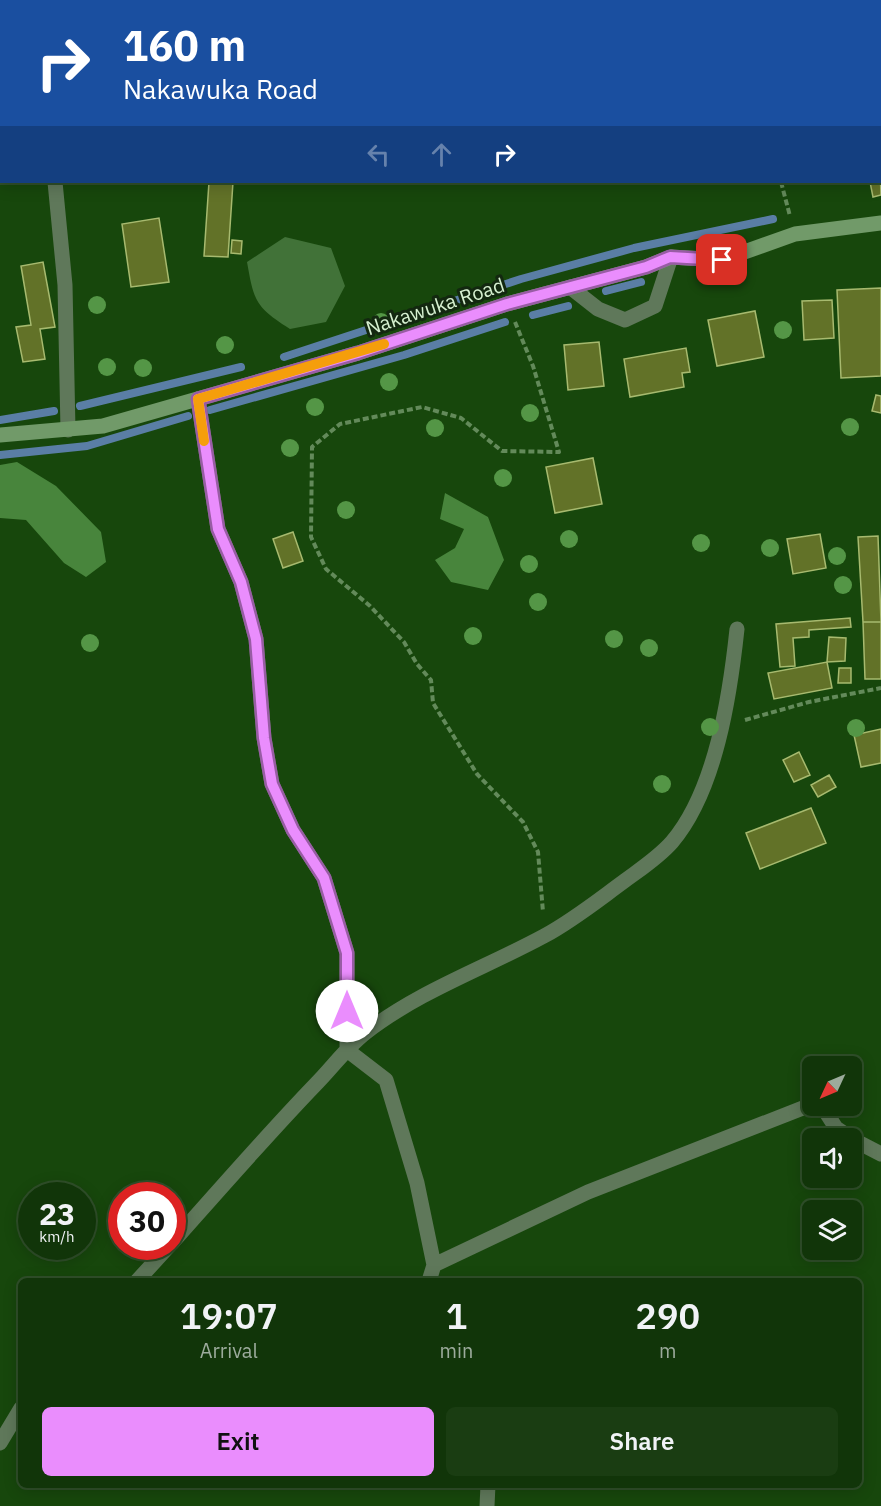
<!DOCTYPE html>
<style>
:root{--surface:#113509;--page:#1a3d12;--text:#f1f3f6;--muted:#9cab9c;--line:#30502a;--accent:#ea8dfd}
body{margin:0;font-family:"IBM Plex Sans",sans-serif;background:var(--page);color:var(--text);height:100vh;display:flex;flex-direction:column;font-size:22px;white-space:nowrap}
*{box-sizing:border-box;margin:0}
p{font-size:20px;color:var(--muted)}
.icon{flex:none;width:33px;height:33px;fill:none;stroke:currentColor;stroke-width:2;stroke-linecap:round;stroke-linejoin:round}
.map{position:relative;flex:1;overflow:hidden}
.panel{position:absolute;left:18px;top:1278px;width:844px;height:210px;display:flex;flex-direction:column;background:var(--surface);border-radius:9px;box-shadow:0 3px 15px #0003,0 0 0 2px var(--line)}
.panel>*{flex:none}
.hud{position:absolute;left:0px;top:0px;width:882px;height:183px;box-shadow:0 3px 15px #0003,0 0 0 2px var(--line);background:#1a4fa0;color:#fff;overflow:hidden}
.needle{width:39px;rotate:226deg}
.buttons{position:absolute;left:802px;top:1056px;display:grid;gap:12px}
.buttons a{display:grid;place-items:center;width:60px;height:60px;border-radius:9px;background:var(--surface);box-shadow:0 3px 15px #0003,0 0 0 2px var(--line);font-size:30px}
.speed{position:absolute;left:18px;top:1182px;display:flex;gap:12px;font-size:30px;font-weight:700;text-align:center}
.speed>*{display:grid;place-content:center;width:78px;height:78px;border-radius:50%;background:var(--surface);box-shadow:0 3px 15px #0003,0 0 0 2px var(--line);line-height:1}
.speed small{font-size:15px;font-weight:400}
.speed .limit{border:9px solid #d22;background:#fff;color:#111}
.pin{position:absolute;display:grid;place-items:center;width:51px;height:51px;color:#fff;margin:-26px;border-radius:12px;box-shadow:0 3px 9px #0006}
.me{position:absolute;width:66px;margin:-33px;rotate:0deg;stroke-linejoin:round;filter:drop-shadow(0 0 4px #0008)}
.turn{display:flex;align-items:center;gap:21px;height:126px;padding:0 24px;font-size:27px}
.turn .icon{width:78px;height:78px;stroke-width:2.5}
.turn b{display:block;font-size:42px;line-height:51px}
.lanes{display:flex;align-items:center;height:57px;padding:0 24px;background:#0003;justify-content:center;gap:30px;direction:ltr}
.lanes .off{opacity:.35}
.eta{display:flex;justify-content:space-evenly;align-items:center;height:102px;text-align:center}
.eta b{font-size:36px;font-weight:600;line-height:42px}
.primary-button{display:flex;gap:12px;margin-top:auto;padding:12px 24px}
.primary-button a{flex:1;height:69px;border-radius:9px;background:var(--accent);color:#111;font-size:24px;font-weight:600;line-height:69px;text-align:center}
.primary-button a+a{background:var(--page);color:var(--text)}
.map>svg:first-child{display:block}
.green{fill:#417238}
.forest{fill:#48853c}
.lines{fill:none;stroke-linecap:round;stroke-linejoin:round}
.stream{stroke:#5a7ea5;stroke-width:8}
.building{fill:#627228;stroke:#a7ba6f;stroke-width:1.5}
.path{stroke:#638a5a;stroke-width:4;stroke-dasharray:6 3;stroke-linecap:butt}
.service{stroke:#5f785a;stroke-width:15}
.minor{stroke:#5f785a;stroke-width:15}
.secondary{stroke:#719a69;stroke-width:15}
.tree{fill:#549646}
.route-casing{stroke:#985ca4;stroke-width:15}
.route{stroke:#ea8dfd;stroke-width:10}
.slow{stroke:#f59e0b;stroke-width:10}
.labels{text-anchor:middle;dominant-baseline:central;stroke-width:6;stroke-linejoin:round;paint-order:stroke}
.street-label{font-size:20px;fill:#d6f0d0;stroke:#132810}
</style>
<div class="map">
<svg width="881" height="1506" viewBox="0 0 881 1506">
<rect width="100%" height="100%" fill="#17470c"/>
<path class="green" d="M285,237L331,248L345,286L326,322L290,329C255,307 254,301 247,262Z"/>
<path class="forest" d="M17,462L56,486L101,532L106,562L86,577L64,563L26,520L0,518V465Z
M445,493L488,517L504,560L488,590L451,582L435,560L455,548L464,529L440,519Z"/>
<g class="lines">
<path class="stream" d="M606,291L641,282
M533,315L568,306
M284,357L521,279L634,248L773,219
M80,406L241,367
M210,410L404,355L505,322
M0,420L54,411
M0,455L87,446L188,416"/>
</g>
<path class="building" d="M880,168L881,195L873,197L870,182H880Z
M209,182H233L228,257L204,256Z
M159,218L169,282L131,287L122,224Z
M232,240L242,241L241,254L231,253Z
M43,262L55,327L40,329L45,359L23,362L16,327L31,325L21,266Z
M881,288V376L841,378L837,290Z
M832,300L834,338L804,340L802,301Z
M755,311L764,357L717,366L708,320Z
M599,342L604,386L568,390L564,345Z
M686,348L690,372L682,373L684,387L630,397L624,359Z
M876,395L881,396V413L872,411Z
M593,458L602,504L555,513L546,467Z
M293,532L303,561L283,568L273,539Z
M820,534L826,568L793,574L787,539Z
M878,536L881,622H863L858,537Z
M850,618L851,627L809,630V637L793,638L795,666L780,667L776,624Z
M863,622H881V679H865Z
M829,637L846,638L845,661L827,662Z
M827,662L832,688L774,699L768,673Z
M839,668H851V683H838Z
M881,729V763L861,767L854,735Z
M799,752L810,775L794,782L783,760Z
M829,775L836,787L818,797L811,785Z
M811,808L826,843L760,869L746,833Z"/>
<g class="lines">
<path class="path" d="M655,0L656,2
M777,2V0
M880,24H881
M781,182L790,216
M515,322L533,366L559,452L502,451L461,418L422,407L340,424L312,447L311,537L326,569L370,606L404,642L417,664L431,680L433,703L477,774L523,822L538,852L543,912
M745,720L809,702L881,688"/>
<path class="service" d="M570,287L598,309L625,320L655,306L671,257"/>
<path class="minor" d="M0,27L2,28
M55,182L65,285L68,430
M198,399L218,529L241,582L256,639L264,738L272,784L293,830L324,878L347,953V1050L386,1080L417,1183L434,1265L429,1281
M822,1106L836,1128L851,1138
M852,1139L881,1154
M172,1243C219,1190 266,1136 315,1085C332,1068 346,1048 365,1033C419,991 485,968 544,936C572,921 597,901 623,882C639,870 658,858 672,842C716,790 730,695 737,629
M434,1265L588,1192L813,1104
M137,1281L169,1246
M0,1443L21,1408
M487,1506L488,1485"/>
<path class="secondary" d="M0,435L103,426L358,353L507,304L646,267L671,257L722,260L795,234L881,223"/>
</g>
<g class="tree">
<circle cx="97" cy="305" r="9"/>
<circle cx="381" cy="322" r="9"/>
<circle cx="783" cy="330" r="9"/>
<circle cx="225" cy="345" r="9"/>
<circle cx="107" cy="367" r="9"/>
<circle cx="143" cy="368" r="9"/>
<circle cx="389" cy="382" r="9"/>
<circle cx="315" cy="407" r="9"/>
<circle cx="530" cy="413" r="9"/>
<circle cx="850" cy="427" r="9"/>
<circle cx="435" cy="428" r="9"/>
<circle cx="290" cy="448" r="9"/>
<circle cx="503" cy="478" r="9"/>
<circle cx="346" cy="510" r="9"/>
<circle cx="569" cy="539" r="9"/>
<circle cx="701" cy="543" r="9"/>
<circle cx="770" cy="548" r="9"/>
<circle cx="837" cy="556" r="9"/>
<circle cx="529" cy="564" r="9"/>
<circle cx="843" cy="585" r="9"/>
<circle cx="538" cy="602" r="9"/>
<circle cx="473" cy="636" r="9"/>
<circle cx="614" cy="639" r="9"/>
<circle cx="90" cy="643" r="9"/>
<circle cx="649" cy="648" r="9"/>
<circle cx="710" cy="727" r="9"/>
<circle cx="856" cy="728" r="9"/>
<circle cx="662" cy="784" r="9"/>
</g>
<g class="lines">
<defs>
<path id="route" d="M347,1011V953L324,878L293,830L272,784L264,738L256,639L241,582L218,529L198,399L358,353L507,304L646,267L670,257L722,260"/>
</defs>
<use href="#route" class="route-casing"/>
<use href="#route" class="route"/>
<path class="slow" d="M204,441L198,399L384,344"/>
</g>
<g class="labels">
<g class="street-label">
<text transform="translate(435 306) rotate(-18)">Nakawuka Road</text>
</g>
</g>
</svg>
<div class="buttons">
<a><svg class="needle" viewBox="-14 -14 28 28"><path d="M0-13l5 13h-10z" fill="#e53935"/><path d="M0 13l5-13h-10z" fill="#9cab9c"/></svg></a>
<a><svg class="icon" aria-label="sound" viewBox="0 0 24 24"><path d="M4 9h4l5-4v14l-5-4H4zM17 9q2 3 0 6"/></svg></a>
<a><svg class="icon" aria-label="layers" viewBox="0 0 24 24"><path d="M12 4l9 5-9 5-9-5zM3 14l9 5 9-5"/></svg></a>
</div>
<div class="speed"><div>23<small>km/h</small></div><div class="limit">30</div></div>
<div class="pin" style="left:722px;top:260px;background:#d93025"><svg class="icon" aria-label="arrive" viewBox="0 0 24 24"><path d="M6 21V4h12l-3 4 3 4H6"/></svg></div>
<svg class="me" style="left:347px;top:1011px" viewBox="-20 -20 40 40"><circle r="19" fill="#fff"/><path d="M0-13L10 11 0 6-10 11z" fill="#ea8dfd"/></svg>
<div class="hud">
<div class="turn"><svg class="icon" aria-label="right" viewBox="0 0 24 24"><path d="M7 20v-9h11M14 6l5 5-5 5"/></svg><div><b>160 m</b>Nakawuka Road</div></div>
<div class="lanes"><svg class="icon off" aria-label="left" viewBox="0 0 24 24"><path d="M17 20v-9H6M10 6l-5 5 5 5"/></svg><svg class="icon off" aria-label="ahead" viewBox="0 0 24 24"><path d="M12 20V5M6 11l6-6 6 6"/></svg><svg class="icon" aria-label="right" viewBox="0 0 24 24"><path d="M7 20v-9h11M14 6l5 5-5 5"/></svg></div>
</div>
<section class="panel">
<div class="eta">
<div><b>19:07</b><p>Arrival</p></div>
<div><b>1</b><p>min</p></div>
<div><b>290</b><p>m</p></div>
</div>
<div class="primary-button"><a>Exit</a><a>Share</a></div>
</section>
</div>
